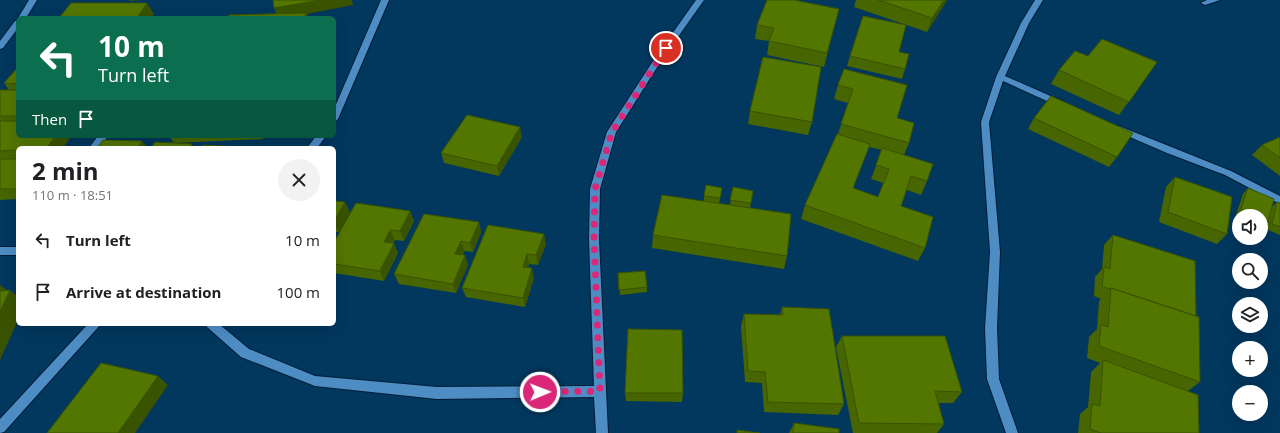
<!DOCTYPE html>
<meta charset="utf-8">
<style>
:root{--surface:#fff;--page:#f2f2f2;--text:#202124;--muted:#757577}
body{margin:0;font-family:"Open Sans",sans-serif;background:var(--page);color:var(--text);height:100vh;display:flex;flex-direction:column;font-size:15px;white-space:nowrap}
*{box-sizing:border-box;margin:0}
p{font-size:13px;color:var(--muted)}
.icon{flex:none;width:22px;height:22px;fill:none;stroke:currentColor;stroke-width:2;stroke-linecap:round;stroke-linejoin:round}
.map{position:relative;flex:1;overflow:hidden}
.details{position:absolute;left:16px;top:146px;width:320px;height:180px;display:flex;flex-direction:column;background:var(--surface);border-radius:6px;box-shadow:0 4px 16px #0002}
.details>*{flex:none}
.banner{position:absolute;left:16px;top:16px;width:320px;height:122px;border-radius:6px;box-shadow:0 4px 16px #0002;background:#0b6e4f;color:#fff;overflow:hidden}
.buttons{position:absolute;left:1232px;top:209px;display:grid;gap:8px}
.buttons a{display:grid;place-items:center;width:36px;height:36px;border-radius:50%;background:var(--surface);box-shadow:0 4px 16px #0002;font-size:20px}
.pin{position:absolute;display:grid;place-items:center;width:34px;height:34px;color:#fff;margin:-17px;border:2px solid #fff;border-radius:50%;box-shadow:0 1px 4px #0007}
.me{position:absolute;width:44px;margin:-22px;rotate:89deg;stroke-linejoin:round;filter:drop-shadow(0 0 3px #0008)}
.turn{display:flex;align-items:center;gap:14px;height:84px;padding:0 16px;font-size:18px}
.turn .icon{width:52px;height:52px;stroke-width:2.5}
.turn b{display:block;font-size:28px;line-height:34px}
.then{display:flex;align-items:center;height:38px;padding:0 16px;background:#0003;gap:8px;font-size:15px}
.round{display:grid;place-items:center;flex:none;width:42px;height:42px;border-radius:21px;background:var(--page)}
.overview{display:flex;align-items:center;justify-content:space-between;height:68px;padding:0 16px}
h1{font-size:24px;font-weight:700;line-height:30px}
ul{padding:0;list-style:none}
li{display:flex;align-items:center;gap:12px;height:52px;padding:0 16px}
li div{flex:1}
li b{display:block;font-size:15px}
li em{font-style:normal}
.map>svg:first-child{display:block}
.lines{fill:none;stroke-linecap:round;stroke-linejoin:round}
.street-casing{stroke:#001e38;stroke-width:2}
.street{fill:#4e8cc4;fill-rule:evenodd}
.wall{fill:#476500;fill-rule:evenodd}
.shaded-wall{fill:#3a5300}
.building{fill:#537600;stroke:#3a5300}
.route{stroke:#db2777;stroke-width:7;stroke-dasharray:0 12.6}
</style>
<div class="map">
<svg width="1280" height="433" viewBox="0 0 1280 433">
<rect width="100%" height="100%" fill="#02375e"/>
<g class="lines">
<defs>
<path id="street" d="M29,0H37L26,18H18Z
M381,0H389L338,119L334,122V109Z
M696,0H704L661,61L616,132L600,189L599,239L608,433H596L594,397L437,399L315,386L241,357L207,327L205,324H219L249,349L315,376L437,387L594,386L589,239L590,189L607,132L655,58Z
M1035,0H1043L1029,23L1005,76L1064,102L1065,104L1061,107L1058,106L1003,81L989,122L1000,252L997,328L999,379L1018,433H1006L987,379L985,328L990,252L981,122L996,77L1021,23Z
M1207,0H1220L1205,5L1201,3Z
M15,21H18V28L3,48L0,49V41Z
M1119,126L1231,171L1280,196V204L1225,175L1167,153L1116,131L1114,129Z
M98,136H108L99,148H89Z
M316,136H326L317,148H307Z
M0,247H18V255H0Z
M88,324H101L4,432L0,433V419Z"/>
</defs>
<use href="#street" class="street-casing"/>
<use href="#street" class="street"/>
</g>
<path class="wall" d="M856,0H947L927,32L854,7Z
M839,9L824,67L767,55L769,41L755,39L757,25Z
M899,52L905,69L902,79L847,66L850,56Z
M1088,56L1157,62L1119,115L1051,84L1059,70Z
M18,67V136H71L63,148H18V199L0,200V90H9L4,83Z
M844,69L897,118L909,143L904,155L927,181L921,195L907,190L901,206L925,248L918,261L801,219L805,205L838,134L848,103L834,99L838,85ZM869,147L882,150L871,179L883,183L878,197L853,188Z
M750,111L812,122L808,135L748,124Z
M1034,118L1117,157L1109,167L1028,129Z
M169,136H264L263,139L174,143Z
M522,137L499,176L444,163L441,153Z
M1280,137V176L1252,155L1262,145Z
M1175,177L1227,234L1217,244L1159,222L1166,187Z
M733,187L753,191L750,208L787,256L784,269L652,248L653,235L704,201V196L722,188L719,204L730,205Z
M1248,188L1272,207L1277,202L1280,203V235L1266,229L1268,221L1262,226H1261V216H1239L1236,215L1243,194Z
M334,201L350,212L339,232H334Z
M410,211L414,221L404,241L395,240L393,243L398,253L384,281L334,273V242Z
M479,222L481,232L473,252L464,251L463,255H465L468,265L456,293L399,284L394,274Z
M1113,235L1196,316L1200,382L1188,391L1199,433H1078L1080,414L1088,407L1091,372L1100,363L1087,358L1089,337L1097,329L1099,301L1101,299L1094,296L1095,277L1102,269L1104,245Z
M546,244L538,265L529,264L528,267L534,278L525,307L466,297L462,288Z
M618,273L647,287V292L620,295Z
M782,307L844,404L838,415L764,412L762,383L745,382L741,326L744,314L780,315Z
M842,336L962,392L953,403H938L944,424L937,433H853L836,347Z
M625,393H683L682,402L626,401Z
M794,423L839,433H789Z"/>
<path class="shaded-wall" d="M129,0H141L130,1Z
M321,0H352L353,5L307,14L309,18H278L274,8Z
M944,0H947L927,32L932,18Z
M147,3L154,14L151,18H137Z
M520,127L522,137L499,176L497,166Z
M55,136H71L63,148H47Z
M142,141L148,148H138Z
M192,144L194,148H189Z
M345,202L350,212L339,232L334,224V221Z
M410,211L414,221L404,241L400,231Z
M479,222L481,232L473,252L470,243Z
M390,230L395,240L389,252L384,242Z
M544,234L546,244L538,265L536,255Z
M461,241L464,251L459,264L455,254Z
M394,243L398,253L384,281L380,271Z
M527,254L529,264L525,276L523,267Z
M465,255L468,265L456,293L453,284Z
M532,268L534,278L525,307L523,298Z
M0,285L9,292L10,290L18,297V320L0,360Z
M158,376L168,385L135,433H118Z"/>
<path class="building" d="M273,0H321L274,8Z
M767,0H794L839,9L827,53L769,41L774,28L757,25Z
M878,0H944L932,18Z
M71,3H147L137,18H59Z
M306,13L304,18H227L229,15Z
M863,16L906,25L899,52L909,54L905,69L850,56Z
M1102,39L1157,62L1129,102L1059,70L1075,51L1088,56Z
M763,57L821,67L812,122L750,111Z
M18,67V84L4,83Z
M844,69L907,85L897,118L914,123L909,143L841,124L853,89L838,85Z
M0,90H18V116H0Z
M1051,96L1133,133L1117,157L1034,118Z
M467,115L520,127L497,166L441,153Z
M0,121H18V136H55L47,148H18V150L0,151Z
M837,134L870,144L853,188L878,197L889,169L876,165L882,148L933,164L927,181L911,176L901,206L933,217L925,248L805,205Z
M1280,137V158L1262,145Z
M103,140L142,141L138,148H97Z
M155,142L192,144L189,148H151Z
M203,145L240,147L239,148H202Z
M0,159H18V186L16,189H0Z
M1175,177L1232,197L1227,234L1168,212Z
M706,185L722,188L720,198L704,196Z
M733,187L753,191L751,203L730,200Z
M1248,188L1274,199L1268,221L1261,218V216H1257L1241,209Z
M662,195L791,214L787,256L653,235Z
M334,201L345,202L334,221Z
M1277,202L1280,203V227L1272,224Z
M356,203L410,211L400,231L390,230L384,242L394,243L380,271L334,264V242Z
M424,214L479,222L470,243L461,241L455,254L465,255L453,284L394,274Z
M488,225L544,234L536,255L527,254L523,267L532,268L523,298L462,288Z
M1113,235L1195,261L1196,316L1111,288L1110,289L1102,286L1104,267L1110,269Z
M645,271L647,287L619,290L618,273Z
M1111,288L1199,317L1200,382L1099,346L1101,325L1108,327Z
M10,290L0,312V291Z
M782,307L829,309L844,404L768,402L765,372L748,371L744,314L783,315Z
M628,329L682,330L683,393H625Z
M842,336H945L962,392L935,391L944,424L859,423Z
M1103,360L1198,395L1199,433H1101L1090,429L1092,404L1100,406Z
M101,363L158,376L118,433H47Z
M794,423L839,429V433H793Z
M737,430L760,433H737Z"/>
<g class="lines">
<path class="route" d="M540,392L600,391L594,239L595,189L612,132L666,48"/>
</g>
</svg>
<div class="buttons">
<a><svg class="icon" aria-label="sound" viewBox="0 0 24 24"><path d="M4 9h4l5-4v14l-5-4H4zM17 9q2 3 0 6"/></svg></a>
<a><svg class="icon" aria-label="search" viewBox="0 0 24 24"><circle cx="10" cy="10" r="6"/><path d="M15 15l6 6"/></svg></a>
<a><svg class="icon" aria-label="layers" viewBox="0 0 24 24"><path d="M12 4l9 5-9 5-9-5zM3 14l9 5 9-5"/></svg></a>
<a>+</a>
<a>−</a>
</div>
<div class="pin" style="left:666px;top:48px;background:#d93025"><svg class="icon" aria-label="arrive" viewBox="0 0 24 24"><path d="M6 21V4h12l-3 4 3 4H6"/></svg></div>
<svg class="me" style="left:540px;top:392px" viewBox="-20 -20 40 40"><circle r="17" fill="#db2777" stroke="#fff" stroke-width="3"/><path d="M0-11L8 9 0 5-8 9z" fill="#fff"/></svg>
<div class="banner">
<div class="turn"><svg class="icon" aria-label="left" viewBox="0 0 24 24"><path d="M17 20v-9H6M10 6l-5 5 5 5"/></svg><div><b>10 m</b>Turn left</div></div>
<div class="then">Then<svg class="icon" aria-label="arrive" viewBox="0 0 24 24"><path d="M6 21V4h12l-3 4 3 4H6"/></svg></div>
</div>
<section class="details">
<div class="overview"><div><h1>2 min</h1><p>110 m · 18:51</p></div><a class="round"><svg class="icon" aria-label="close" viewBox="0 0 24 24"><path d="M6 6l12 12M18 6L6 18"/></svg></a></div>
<ul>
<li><svg class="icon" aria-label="left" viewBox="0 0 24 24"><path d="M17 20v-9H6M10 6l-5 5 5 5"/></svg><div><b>Turn left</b></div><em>10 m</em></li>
<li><svg class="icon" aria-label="arrive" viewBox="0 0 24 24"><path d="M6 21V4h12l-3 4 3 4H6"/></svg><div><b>Arrive at destination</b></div><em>100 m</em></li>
</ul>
</section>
</div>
